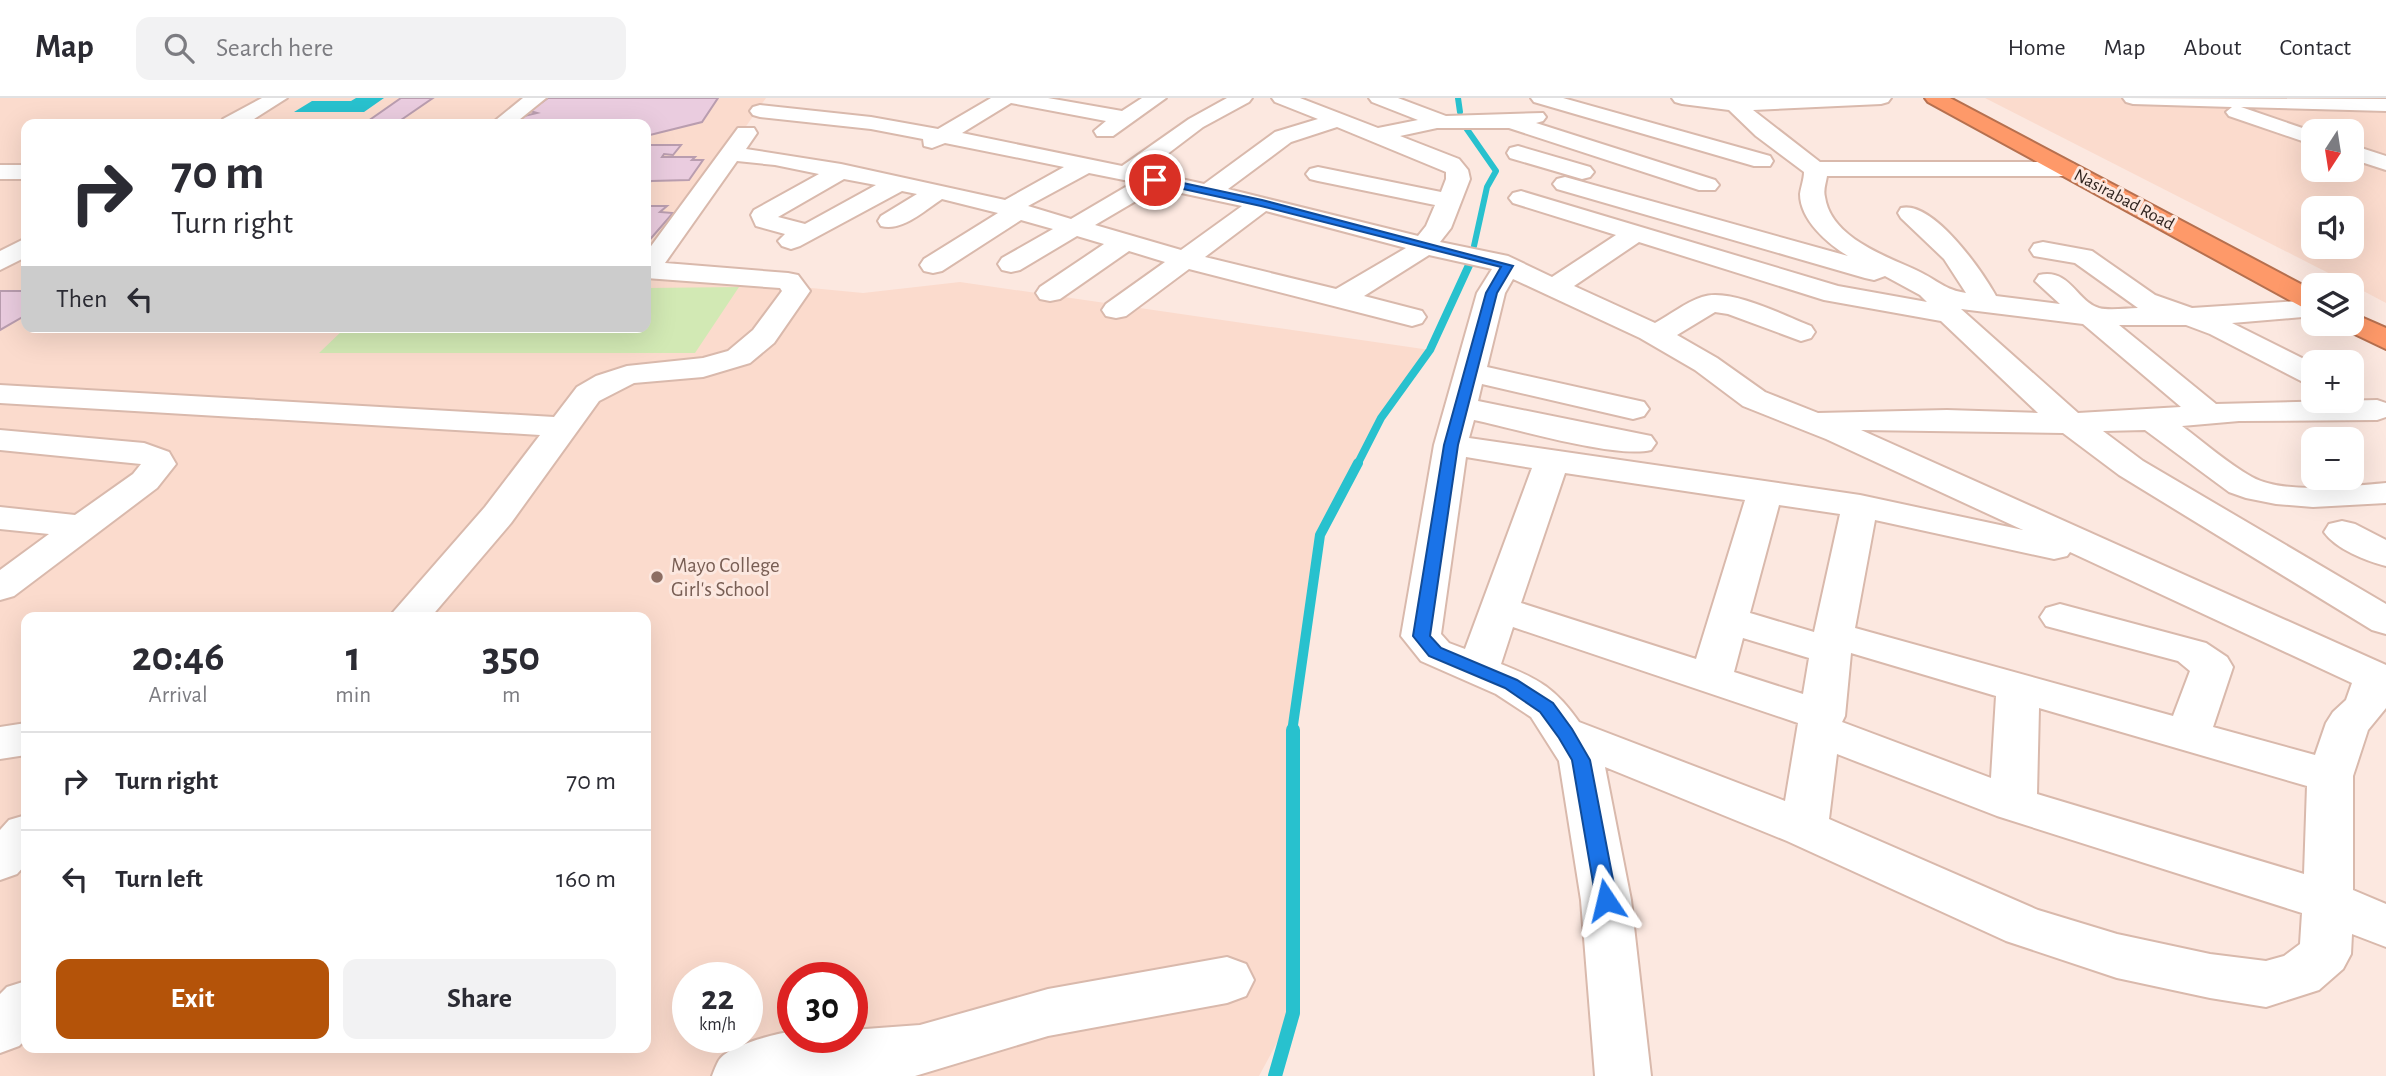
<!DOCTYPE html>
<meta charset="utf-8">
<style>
:root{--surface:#fff;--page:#f2f2f3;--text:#2b2b33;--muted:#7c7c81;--line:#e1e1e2;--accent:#b45309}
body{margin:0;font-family:"Alegreya Sans",sans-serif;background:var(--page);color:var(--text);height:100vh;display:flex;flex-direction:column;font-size:26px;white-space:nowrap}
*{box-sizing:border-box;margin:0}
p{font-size:23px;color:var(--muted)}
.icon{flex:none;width:38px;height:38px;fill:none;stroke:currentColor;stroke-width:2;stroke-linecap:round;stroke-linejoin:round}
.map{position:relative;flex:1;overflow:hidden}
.side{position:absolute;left:21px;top:514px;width:630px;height:441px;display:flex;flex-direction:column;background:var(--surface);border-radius:14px;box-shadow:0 7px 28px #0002}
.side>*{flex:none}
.top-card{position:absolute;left:21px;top:21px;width:630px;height:214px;border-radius:14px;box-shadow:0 7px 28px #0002;background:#fff;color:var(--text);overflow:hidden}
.needle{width:46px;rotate:192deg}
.tools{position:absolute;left:2301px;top:21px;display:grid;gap:14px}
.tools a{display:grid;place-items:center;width:63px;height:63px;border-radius:14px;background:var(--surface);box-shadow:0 7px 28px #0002;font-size:35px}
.speed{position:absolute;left:672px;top:864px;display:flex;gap:14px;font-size:35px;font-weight:700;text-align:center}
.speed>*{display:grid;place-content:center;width:91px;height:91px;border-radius:50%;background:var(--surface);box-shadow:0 7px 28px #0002;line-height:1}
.speed small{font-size:18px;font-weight:400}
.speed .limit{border:10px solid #d22;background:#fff;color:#111}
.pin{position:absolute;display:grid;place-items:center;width:60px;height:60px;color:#fff;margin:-30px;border:4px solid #fff;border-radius:50%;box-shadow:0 2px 7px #0007}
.me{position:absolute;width:77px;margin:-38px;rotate:350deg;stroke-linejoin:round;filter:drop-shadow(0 0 5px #0008)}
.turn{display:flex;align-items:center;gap:24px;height:147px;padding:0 35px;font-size:32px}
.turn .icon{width:91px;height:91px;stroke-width:2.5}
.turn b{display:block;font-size:49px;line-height:60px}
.then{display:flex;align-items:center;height:66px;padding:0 35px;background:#0003;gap:14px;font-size:26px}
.eta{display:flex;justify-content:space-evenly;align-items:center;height:119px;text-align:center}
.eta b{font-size:42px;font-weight:700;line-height:49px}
.primary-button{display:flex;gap:14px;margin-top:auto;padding:14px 35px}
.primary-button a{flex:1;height:80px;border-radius:14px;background:var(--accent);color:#fff;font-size:28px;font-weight:700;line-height:80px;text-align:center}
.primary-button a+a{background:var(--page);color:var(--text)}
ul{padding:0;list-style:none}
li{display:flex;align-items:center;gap:21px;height:98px;padding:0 35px;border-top:2px solid var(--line)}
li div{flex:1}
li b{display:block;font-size:26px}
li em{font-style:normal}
header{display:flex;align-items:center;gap:42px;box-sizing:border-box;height:98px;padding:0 35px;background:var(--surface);border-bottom:2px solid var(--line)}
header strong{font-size:33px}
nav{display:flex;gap:38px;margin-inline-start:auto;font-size:24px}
.search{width:490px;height:63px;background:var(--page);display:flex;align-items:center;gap:18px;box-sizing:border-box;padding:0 24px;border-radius:14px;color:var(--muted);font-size:26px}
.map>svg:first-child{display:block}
.built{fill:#fbdbcd;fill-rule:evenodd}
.green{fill:#d2e9b4}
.water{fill:#28c1ce}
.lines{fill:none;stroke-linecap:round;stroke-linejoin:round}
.stream-far3{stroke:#28c1ce;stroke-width:6}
.stream-far2{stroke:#28c1ce;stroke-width:8}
.stream-far1{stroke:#28c1ce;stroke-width:10}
.stream{stroke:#28c1ce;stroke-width:14}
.building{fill:#eaccdf;stroke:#b99daf;stroke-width:2}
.minor-casing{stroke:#d9b9ac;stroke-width:4}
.highway-casing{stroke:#b6704f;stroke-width:4}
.minor{fill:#fff;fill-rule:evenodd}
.highway{fill:#fe9969;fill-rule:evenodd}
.route{fill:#1a73e8;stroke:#114b97;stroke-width:2}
.education-dot{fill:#8d6e63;stroke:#fce8e0;stroke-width:2.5}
.labels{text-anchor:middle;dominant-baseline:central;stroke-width:6;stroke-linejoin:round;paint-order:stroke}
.far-street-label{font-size:18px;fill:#30241f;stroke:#fce8e0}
.education-label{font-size:21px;fill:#785e54;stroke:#fce8e0;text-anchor:start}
</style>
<header>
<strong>Map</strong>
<div class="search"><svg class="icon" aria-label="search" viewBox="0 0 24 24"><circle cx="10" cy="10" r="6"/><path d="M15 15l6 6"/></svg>Search here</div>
<nav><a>Home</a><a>Map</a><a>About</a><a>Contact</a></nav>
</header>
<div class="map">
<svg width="2386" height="978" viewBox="0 0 2386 978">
<rect width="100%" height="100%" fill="#fce8e0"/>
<path class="built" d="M0,0H766L646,170V26H26V229H646V174L863,195L960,184L1430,252L1381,320L1320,437L1292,637L1293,915L1259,978H0ZM26,520H646V950H26ZM688,880H747V940H688ZM793,880H852V940H793Z
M1985,0H2386V205L2352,187ZM2314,33H2352V72H2314ZM2314,110H2352V149H2314Z"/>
<path class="green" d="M739,189L695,255H319L346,229H646V190Z"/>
<path class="water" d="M356,0H384L364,14H294L312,3H351Z"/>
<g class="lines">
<path class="stream-far3" d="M1458,0L1460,14
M1464,27L1496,73L1487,89L1474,148"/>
<path class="stream-far2" d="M1357,367L1381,320L1430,252L1470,165"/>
<path class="stream-far1" d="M1292,634L1320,437L1358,365"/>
<path class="stream" d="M1275,978L1293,915V632"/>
</g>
<path class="building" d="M401,0H433L401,22L458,23L455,26H233L238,23H368Z
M548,0H718L702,24L646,38V26L518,25L516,20L537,15L530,13Z
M646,47H681L673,57L664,56L662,59H695L692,62H703L689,82L651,83L646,90Z
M646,108H667L660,114L673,115L646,146Z
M0,193H26V217L0,232Z"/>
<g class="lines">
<defs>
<path id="minor" d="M262,0H287L246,26H220L223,21Z
M523,0H546L514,26H491Z
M991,0H1048L1122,13L1142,0H1166L1113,38H1097L1094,33L1106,23L1011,5L962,35L1122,68L1189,21L1227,0H1252L1249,4L1203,29L1145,73L1204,86L1275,34L1318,21L1275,4L1272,0H1300L1378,30L1418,22L1372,4L1369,0H1398L1446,18L1543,15L1546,19L1543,23L1536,25L1715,82L1719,87L1715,92H1699L1509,30H1437L1400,38L1459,61L1468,72L1470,81L1451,130L1440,144L1508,158L1552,179L1616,137L1513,105L1509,100L1513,95L1521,93L1838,188L1927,204L1920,197L1885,178L1874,182L1865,180L1557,91L1553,86L1557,81L1565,79L1848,158C1828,146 1800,122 1800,96C1801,89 1804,81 1804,74L1756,38L1729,12L1682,6L1675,4L1672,0H1891L1888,4L1881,6L1753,12L1820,64H2066L2074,66L2077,71L2074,76L2066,78H1827C1826,85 1823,92 1825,99C1831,140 1886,158 1918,173C1937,182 1945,192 1966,195L1944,161L1901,120L1898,115L1901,110C1933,102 1982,173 1996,198L2060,206L2035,183L2039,177C2070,170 2076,203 2099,210C2110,213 2127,210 2138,210L2075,165L2034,158L2030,152L2034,146L2043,144L2092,153L2155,197L2192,210L2314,202V218L2232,225L2314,266V287L2303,284L2210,236L2186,227H2119L2216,306L2377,302L2386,305V319L2377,322L2239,323L2182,328C2205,345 2227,365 2252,379C2284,397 2350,388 2386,385V405L2313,409L2276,406L2246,400L2229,394L2145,332L2103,333L2143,363L2386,506V536L2372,532L2119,377L2063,335L1861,332L2386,567V610L2368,632L2353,678V792L2386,806V849L2352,836L2351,856L2343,871L2319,892L2266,909L2210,900L2117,880L2006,843L1787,743L1605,669L1631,802L1651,978H1595L1581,802L1559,663L1531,619L1496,596L1421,563L1401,538L1434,347L1477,195L1492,171L1429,157L1364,198L1422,213L1426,219L1422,225L1412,228L1189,171L1126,218L1116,220L1106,218L1102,212L1106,206L1165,164L1129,153L1060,201L1050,203L1040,201L1036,195L1040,189L1104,146L1077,138L1020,172L1011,174L1002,172L998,166L1002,160L1053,131L1021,122L942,173L933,175L924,173L920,167L924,161L998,115L942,101C925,112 902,134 881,128L878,123L881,118L917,96L902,93L800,148L791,151L782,148L778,143L785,136L756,128L751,117L754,112L819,76L775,67L737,63L665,165L788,175L798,177L810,193L774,245L750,265L703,279L634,285L599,303L511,425L430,520H388L485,409L540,337L0,305V287L554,319L577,289L596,278L627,268L703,260L728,253L753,232L782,193L780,190L646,180V155L738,30H754L757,35L746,51L841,66L1005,102L1064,69L945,45L932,50L924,48L923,41L871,31L760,19L753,17L750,13L753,9L760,7L871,19L938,31ZM1337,29L1446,74V81L1441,94L1318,69L1310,71L1306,76L1310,81L1318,83L1435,107L1426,128L1418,138L1228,91L1291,44ZM1089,75L1134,84L1071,121L1028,108ZM844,81L876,87L805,126L778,119ZM1158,90L1242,108L1181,152L1095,127ZM1266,113L1406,150L1336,191L1205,159ZM1639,144L1824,202L1941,223L2038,315L1947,312L1818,315L1765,294L1717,260L1677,237L1715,214L1728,216L1801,243L1811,240L1815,234L1811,228C1785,218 1729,189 1702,199C1686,204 1670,217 1655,225L1574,188ZM1513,181L1640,240L1695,272L1743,308L1826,341L2023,432L1860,397L1469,340L1474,322C1513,330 1616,361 1651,352L1656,345L1651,338L1478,303L1482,286L1633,321L1644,318L1649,311L1644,304L1487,269L1505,195ZM1961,211L2083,226L2181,309L2078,315ZM1466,359L1532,370L1465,551L1449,545L1441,536ZM1565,375L1745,402L1696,561L1521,505ZM1779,407L1840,416L1814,534L1750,515ZM1875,422L2054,461L2067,458L2070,454L2352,585L2346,602L2333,614L2326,625L2315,657L2213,629L2233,569L2227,559L2206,545L2060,506L2046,510L2040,519L2046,528L2178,563L2190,573L2173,618L1855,530ZM1513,529L1798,625L1785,703L1579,624C1556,591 1539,581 1501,566ZM1743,540L1809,560L1803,596L1734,574ZM1851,555L1996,598L1991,680L1842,624L1845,618ZM2039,610L2307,688L2304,776L2037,696ZM1837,656L1997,718L2302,815L2300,846L2284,858L2266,863L2210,856L2117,836L2038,812L1829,721Z
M1531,0H1563L1770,58L1773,63L1770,68H1754L1534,4Z
M2123,0L2386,1V13L2241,9L2314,34V47L2229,18L2226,14L2232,9L2133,6L2126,4Z
M2352,47L2386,58V72L2352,61Z
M1518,48L1590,69L1594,74L1590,79L1582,81L1510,60L1507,55L1510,50Z
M0,67H26V81H0Z
M26,140V159L0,172V153Z
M0,332L144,345L169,354L176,366L157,390L14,498L0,502V472L49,436L0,431V409L75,417L133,376L141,366L0,352Z
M2342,423L2355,426L2386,442V468C2366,463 2336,451 2324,434L2329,426Z
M26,625V657L0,661V629Z
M26,717V766L17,776L0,782V732L9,722Z
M1227,859L1246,866L1254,882L1246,898L1227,905L1048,938L915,978H712C714,973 716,967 719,962C729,947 775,936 793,933V940H852V932L920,927L1048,891Z
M26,883V941L19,948L0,955V896L7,889Z"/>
<path id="highway" d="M1925,0H1950L2314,193V212L2304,210L1928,4Z
M2352,215L2386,230V251L2342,230L2339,226H2352Z"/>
</defs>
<use href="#minor" class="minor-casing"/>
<use href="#highway" class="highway-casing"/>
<use href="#minor" class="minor"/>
<use href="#highway" class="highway"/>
</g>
<path class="route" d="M1155,79L1262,102L1513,168L1497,195L1458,347L1430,538L1441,550L1517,582L1553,605L1572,631L1590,662L1617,802L1613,808L1606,811L1599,808L1596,802L1572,662L1559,640L1540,614L1505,590L1429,558L1413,538L1444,347L1486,195L1501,169L1261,108L1151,84V80Z"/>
<circle class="education-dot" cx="657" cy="479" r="7"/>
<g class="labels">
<g class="far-street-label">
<text transform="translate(2124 102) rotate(28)">Nasirabad Road</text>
</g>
<g class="education-label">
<text x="671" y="467">Mayo College<tspan x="671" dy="24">Girl's School</tspan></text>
</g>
</g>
</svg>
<div class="tools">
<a><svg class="needle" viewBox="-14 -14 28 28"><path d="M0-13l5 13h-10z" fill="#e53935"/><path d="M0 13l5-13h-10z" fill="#7c7c81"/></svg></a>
<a><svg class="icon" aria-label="sound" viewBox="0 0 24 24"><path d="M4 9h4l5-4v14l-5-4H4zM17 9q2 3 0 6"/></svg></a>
<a><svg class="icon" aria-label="layers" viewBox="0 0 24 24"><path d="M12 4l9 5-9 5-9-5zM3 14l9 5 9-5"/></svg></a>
<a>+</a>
<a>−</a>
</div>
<div class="speed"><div>22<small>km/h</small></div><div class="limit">30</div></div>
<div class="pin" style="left:1155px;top:82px;background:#d93025"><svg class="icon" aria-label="arrive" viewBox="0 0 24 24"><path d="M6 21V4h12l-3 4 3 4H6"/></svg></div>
<svg class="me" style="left:1606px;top:802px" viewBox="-20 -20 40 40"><path d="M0-17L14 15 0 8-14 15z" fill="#1a73e8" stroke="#fff" stroke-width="4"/></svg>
<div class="top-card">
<div class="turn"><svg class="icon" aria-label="right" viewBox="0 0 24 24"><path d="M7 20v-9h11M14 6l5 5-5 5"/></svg><div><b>70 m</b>Turn right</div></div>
<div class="then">Then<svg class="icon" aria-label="left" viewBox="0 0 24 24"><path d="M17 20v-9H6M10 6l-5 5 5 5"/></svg></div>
</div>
<section class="side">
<div class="eta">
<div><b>20:46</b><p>Arrival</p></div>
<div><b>1</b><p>min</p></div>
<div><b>350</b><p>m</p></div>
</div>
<ul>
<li><svg class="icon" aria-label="right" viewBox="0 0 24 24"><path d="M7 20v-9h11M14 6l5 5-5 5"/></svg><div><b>Turn right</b></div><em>70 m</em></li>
<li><svg class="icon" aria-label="left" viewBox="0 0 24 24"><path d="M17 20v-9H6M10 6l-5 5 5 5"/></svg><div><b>Turn left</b></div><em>160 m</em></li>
</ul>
<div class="primary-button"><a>Exit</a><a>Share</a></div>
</section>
</div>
